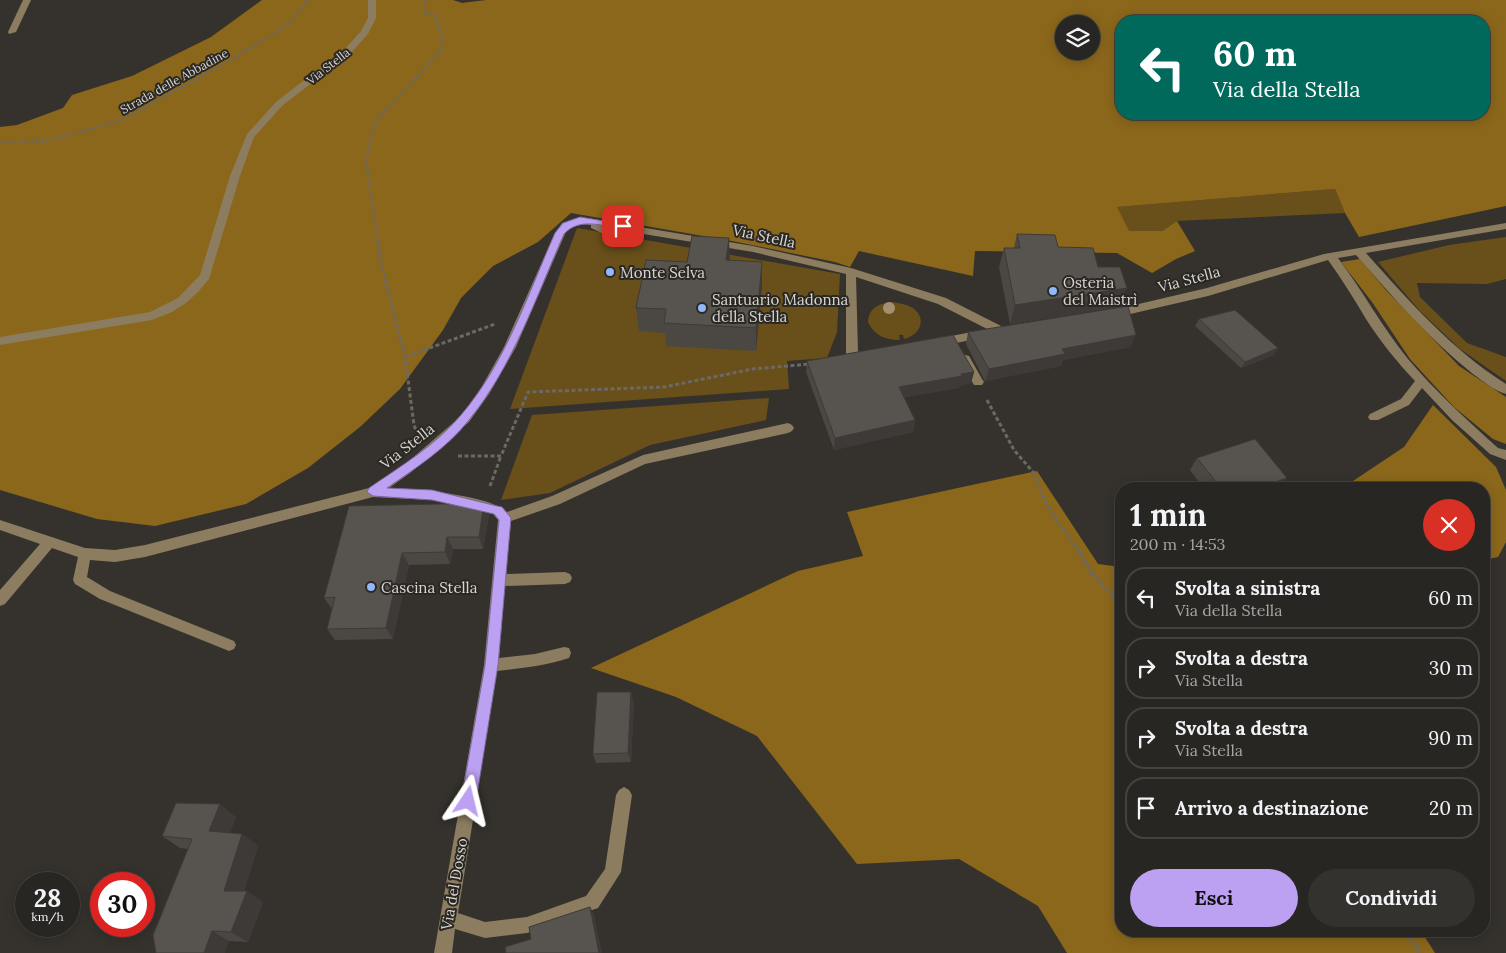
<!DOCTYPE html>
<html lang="it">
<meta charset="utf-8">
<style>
:root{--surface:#282622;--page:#34322f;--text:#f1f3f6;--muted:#a5a5a5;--line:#444340;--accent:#bca0f2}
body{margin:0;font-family:Lora,serif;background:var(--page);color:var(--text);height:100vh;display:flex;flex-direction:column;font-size:19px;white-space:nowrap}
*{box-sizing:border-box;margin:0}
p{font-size:16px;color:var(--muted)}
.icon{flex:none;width:28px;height:28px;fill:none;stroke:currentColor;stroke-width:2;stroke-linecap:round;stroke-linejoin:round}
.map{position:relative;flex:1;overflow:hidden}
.side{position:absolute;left:1115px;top:482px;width:375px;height:455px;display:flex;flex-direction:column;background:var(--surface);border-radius:20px;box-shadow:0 2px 12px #0003,0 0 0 1px var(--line)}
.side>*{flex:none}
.top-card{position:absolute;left:1115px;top:15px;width:375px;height:105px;border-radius:20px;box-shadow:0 2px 12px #0003,0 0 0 1px var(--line);background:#00695c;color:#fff;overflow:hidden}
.buttons{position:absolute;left:1055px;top:15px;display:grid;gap:10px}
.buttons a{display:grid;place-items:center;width:45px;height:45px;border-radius:50%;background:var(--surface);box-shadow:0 2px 12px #0003,0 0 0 1px var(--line);font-size:25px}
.speed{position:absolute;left:15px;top:872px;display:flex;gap:10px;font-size:25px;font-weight:700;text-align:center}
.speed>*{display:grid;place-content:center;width:65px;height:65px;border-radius:50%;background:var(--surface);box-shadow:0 2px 12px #0003,0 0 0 1px var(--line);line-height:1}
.speed small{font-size:12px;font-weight:400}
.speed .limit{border:8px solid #d22;background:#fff;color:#111}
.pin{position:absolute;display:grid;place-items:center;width:42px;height:42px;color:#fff;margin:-21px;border-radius:10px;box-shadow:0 2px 8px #0006}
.me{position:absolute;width:55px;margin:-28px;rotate:10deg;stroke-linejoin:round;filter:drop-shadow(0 0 4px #0008)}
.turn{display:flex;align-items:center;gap:18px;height:105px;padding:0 15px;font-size:22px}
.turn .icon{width:65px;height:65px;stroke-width:2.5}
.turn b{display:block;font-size:35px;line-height:42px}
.round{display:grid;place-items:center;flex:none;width:52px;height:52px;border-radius:26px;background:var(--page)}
.overview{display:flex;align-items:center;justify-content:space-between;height:85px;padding:0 15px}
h1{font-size:30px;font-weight:800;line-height:38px}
.action{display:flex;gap:10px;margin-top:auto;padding:10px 15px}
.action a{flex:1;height:58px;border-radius:30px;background:var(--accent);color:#111;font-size:20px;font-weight:800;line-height:58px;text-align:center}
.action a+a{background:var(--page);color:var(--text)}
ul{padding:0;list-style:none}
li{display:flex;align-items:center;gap:15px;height:62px;margin:0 10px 8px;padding:0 5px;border:2px solid var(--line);border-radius:20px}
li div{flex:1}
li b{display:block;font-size:19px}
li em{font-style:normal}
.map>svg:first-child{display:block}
.green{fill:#694f1a}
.forest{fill:#8b671b;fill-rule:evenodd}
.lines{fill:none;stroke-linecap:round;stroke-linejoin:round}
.path-far2{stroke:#6c6965;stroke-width:2.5;stroke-dasharray:2.5 2;stroke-linecap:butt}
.path-far1{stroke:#6c6965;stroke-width:3;stroke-dasharray:4 2.5;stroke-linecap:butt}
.path{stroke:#6c6965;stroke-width:4;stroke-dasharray:4.5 3;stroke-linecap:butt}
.minor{fill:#8c7c60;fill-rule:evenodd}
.tree{fill:#a39070}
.wall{fill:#4b4743}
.shaded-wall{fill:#3d3a37}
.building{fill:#57534e;stroke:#3d3a37}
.route{fill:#bca0f2;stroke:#7a689d}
.poi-dot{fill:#90b8fd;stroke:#2b2823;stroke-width:2}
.labels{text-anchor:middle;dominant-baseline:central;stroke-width:4;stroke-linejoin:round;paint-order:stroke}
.far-street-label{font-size:12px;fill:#d7d5d2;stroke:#2b2823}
.street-label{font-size:15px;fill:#d7d5d2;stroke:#2b2823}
.poi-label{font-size:15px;fill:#d7d5d2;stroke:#2b2823;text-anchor:start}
</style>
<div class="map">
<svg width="1506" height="953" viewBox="0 0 1506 953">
<rect width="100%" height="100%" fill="#35322d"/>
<path class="green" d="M1335,189L1345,213L1177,221L1162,231H1128L1116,207Z
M577,228L840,274L837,332L827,358L787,361L789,389L510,409Z
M1506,237V279L1487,284L1417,283L1420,297L1467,343L1506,357V381L1460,349L1419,310L1378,262L1449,245Z
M891,302C898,303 905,304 911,307C928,317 921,335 904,339L903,335H899L900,340C885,340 874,335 868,322C869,308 878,304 891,302Z
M769,398L766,420L650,445L550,493L501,500L532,415Z"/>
<path class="forest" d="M262,0H453L462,3L486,0H1506V206L1359,237L1345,213L1335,189L1117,207L1129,231H1162L1177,221L1195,251L1176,259L1152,273L1117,253L975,251L973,276L859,251L850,267L835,262L732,241L571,213L538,242L493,266L461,298L443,330L400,389L360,427L308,468L246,504L155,526L97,519L0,490V127L17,125L63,108L72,95L132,76L211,37ZM1121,21H1484V114H1121ZM1064,24H1091V51H1064Z
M1360,259L1385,289L1459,366L1506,397V444L1493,439L1454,407L1410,359L1372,302L1341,262Z
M1433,405L1496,467L1506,490V542L1498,557L1484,560V489H1341L1404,447Z
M1037,471L1098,564L1121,567V931H1421L1435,953H1067L1038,906L959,859L857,864L757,736L676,697L591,668L798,571L863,556L847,512Z"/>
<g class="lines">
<path class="path-far2" d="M0,143L47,141L120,121L229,61L289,24L308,0
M378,242L366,161L375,122L441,51L442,39L435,14L425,15V0"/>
<path class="path-far1" d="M378,241L381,263L405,357L414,425L417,433
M405,357L495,324
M987,400L1014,450L1033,472L1045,501L1055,518L1081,554
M458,456H501L528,392L664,387L753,369L810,364
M490,486L501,456"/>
<path class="path" d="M1080,552L1092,574L1121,605
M1403,931L1416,945L1419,953"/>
<path class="minor" d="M23,0H31L16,32L9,34L8,32Z
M368,0H376V18L368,34L351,53L283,105L254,137L240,176L209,279L198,292L186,303L172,312L152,320L0,345V337L150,312L178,298L200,275L230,176L247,134L277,101L345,49L361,31L368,18Z
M580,217L753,246L851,268L946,298L1005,328L1007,331L1001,335L997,334L938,304L856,277L858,352L864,351L870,355L868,358L852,361L846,357V274L753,252L607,228L625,237L626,239L625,241L621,242L591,228V225C579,223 572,224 565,234L516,347L489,394L469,422L410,473L389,488C415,489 490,495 507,512L552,496L643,455L788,423L792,425L794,428L792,431L788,433L645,464L560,504L511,521L506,574L565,572L570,574L572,578L570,582L565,584L505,586L499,658L535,654L564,647L569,648L571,653L569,658C546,666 521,668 497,671L458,913L485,922L527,917L586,896L605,869L616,795L619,790L624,787L629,790L632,795L621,872L598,908L527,933L485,938L455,929L452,953H434L484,665L498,520L493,514L432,500L373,497L145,557L115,562L90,560L87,577L110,591L234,641L236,645L234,649L229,651L100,599L75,584L73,580L78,557L52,548L5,604L0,606V590L40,544L0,530V520L85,548L115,550L145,545L369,488L402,467L461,416L481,388L504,347L555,233L562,223Z
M1506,223V229L1366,253C1409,301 1451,349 1506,384V394C1494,391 1483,381 1473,374C1429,339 1393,297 1356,255L1338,258C1363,291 1382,327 1408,359C1435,391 1467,420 1498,448L1506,450V460L1490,454L1452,420L1422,388L1409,405L1378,420H1370L1368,417L1370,414L1401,399L1415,381C1397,362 1380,341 1366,319C1354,299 1342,279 1328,260L1208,296L1113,318L1108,314L1113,310L1207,288L1324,254Z
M982,330L986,331L988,334L986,337L941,346L935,342L941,338Z
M965,355L969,356L982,379L984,382L982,385H974L959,359Z"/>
</g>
<circle class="tree" cx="889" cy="308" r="6"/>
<path class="wall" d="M1017,234L1058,247L1098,267L1127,288L1119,307L1010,324L999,267L1004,248H1014Z
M730,260L762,285L756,351L666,346L665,333L639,331L636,308L687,262Z
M1199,319L1274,355L1241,368L1195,326Z
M968,332L1131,347L1063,360L1061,366L985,381L966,344Z
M807,361L974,372L971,383L960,386L959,388L904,397L915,420L913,432L834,450L806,372Z
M1197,458L1287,478L1280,489H1204L1190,470Z
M349,506L489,515L483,549H453L450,564L409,565L393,639L335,640L327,629L332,609L324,598Z
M634,702L631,762L596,763L593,754Z
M236,817L230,833L242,834L258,846L244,891L263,902L248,942L229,941L156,953L188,849L180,848L162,836Z"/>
<path class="shaded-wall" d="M729,238L730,262L726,260Z
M762,262V285L756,351V328Z
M1127,288L1119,307L1010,324L1015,305Z
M1136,335L1131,347L1063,360L1061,366L985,381L989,369L1062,349Z
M1278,348L1274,355L1241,368L1245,362Z
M974,372L971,383L960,386L959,388L897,399L899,387Z
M915,420L913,432L834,450L835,438Z
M1287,478L1280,489H1254Z
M484,503L489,515L483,549L479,537Z
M447,537L453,549L450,564L445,552Z
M402,553L409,565L393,639L386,628Z
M631,692L634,702L631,762L628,753Z
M220,804L236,817L226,843L209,831Z
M242,834L258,846L241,901L224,891Z
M247,891L263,902L248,942L231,932Z
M590,907L594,914L602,953H599Z
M212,931L229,941L225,953H204Z"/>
<path class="building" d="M1017,234L1055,235L1058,247L1093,248L1098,267H1120L1127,288L1015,305L1004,248H1020Z
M692,236L729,238L726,260L762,262L756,328L664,323L666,309L636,308L646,260L687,262Z
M1128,306L1136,335L1062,349L1065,354L989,369L968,332Z
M1235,310L1278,348L1245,362L1199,319Z
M953,335L974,372L961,374L962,376L899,387L915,420L835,438L807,361Z
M1255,439L1287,478L1254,489H1222L1197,458Z
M484,503L479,537H447L445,552L402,553L386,628L327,629L335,597L324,598L349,506Z
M597,692H631L628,753L593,754Z
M176,803L220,804L209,831L242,834L224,891H247L231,932L212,931L204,953H156L153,935L192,839L162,836Z
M590,907L599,953H506L505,947L531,939L529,927Z"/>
<path class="route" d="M580,217L623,224L628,226L623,229C603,226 579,217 564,234C536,297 513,366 469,420C447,448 416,468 387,488L432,490L497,506L502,507L511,518L498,665L476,801L474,806L468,808L463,806L461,801L485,665L499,520L494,514L432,500L373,496L367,492L369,488C401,466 436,445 461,415C505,364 528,294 555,233L563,223Z"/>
<g class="poi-dot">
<circle cx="610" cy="272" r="5"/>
<circle cx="1053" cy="291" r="5"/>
<circle cx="702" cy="308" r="5"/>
<circle cx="371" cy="587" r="5"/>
</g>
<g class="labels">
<g class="far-street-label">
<text transform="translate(328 66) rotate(-38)">Via Stella</text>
<text transform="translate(174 81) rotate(-29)">Strada delle Abbadine</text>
</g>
<g class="street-label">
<text transform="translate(764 236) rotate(12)">Via Stella</text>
<text transform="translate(1189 279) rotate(-15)">Via Stella</text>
<text transform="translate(407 446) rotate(-38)">Via Stella</text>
<text transform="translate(454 884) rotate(-80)">Via del Dosso</text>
</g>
<g class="poi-label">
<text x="620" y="272">Monte Selva</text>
<text x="1063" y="282">Osteria<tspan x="1063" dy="17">del Maistrì</tspan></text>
<text x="712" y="299">Santuario Madonna<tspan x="712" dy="17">della Stella</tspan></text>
<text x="381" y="587">Cascina Stella</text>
</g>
</g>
</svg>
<div class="buttons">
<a><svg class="icon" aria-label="layers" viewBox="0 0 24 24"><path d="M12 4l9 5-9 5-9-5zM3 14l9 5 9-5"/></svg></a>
</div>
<div class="speed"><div>28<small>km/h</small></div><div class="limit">30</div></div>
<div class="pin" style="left:623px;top:226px;background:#d93025"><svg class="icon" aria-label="arrive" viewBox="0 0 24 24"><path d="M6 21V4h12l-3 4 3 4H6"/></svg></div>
<svg class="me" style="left:468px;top:801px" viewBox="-20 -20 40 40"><path d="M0-17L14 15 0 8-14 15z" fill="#bca0f2" stroke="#fff" stroke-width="4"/></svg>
<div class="top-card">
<div class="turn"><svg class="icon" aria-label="left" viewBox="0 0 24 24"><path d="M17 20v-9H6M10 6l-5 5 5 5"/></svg><div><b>60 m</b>Via della Stella</div></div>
</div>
<section class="side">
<div class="overview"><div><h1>1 min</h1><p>200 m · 14:53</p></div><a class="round" style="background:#d93025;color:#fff"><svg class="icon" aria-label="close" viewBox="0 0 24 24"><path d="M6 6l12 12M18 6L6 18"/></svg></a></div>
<ul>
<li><svg class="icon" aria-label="left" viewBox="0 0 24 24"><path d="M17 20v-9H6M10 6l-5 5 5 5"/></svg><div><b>Svolta a sinistra</b><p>Via della Stella</p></div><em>60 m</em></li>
<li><svg class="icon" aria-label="right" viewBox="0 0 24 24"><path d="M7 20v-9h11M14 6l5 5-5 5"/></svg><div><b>Svolta a destra</b><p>Via Stella</p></div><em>30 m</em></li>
<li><svg class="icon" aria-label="right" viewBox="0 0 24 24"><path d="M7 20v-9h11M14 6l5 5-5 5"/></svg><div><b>Svolta a destra</b><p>Via Stella</p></div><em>90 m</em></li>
<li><svg class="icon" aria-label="arrive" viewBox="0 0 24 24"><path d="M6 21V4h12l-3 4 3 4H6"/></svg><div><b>Arrivo a destinazione</b></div><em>20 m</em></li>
</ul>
<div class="action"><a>Esci</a><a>Condividi</a></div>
</section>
</div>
